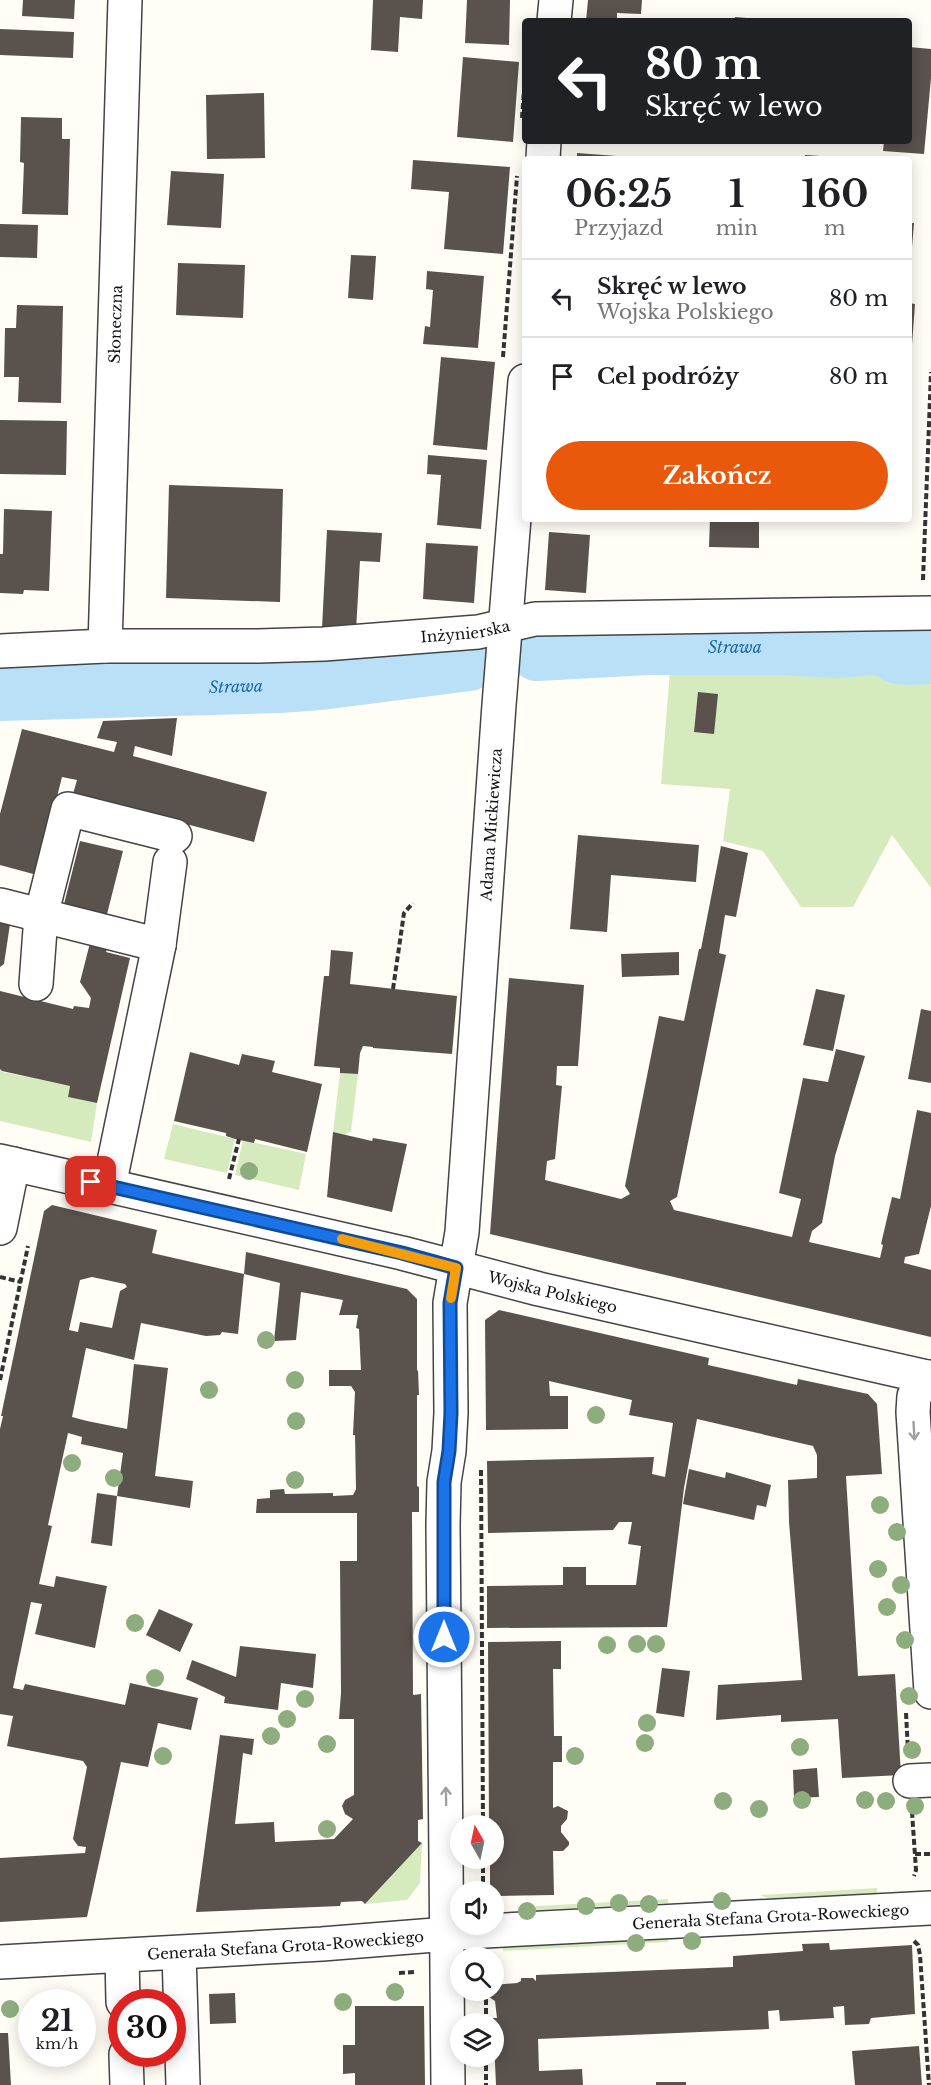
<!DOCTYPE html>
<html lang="pl">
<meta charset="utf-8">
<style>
:root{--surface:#fff;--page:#f6f6f6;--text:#202124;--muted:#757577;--line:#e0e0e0;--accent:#ea580c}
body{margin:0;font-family:"Libre Baskerville",serif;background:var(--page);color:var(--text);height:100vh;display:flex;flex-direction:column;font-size:22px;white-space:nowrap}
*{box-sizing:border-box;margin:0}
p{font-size:20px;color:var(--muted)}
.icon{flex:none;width:33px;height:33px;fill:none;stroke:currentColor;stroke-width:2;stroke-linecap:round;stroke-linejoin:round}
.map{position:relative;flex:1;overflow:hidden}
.drawer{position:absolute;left:522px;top:156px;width:390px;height:366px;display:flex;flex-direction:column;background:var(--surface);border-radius:6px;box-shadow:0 3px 15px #0003}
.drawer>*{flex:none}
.top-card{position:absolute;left:522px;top:18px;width:390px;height:126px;border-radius:6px;box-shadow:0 3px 15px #0003;background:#202124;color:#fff;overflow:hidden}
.needle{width:39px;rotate:351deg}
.tools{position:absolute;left:450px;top:1815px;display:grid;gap:12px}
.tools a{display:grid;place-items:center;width:54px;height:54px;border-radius:50%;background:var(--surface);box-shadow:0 3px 15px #0003;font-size:30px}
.speed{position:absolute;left:18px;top:1989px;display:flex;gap:12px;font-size:30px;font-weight:700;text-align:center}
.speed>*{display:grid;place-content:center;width:78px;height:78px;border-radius:50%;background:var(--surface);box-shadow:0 3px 15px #0003;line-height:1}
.speed small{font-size:15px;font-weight:400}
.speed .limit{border:9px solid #d22;background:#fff;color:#111}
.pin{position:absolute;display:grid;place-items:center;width:51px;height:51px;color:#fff;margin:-26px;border-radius:12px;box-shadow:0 3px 9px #0006}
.me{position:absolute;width:66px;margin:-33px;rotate:0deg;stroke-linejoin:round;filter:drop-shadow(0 0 4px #0008)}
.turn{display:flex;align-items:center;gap:21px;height:126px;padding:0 24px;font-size:27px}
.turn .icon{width:78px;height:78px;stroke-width:2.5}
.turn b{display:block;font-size:42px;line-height:51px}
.eta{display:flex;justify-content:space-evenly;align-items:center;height:102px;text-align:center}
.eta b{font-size:36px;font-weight:700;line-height:42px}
.button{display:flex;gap:12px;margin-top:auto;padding:12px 24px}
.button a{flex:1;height:69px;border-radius:36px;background:var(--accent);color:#fff;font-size:24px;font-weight:700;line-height:69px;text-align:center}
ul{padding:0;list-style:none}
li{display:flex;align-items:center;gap:18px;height:78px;padding:0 24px;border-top:2px solid var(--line)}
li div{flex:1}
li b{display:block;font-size:22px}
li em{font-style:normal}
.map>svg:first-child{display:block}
.green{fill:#d5ebbd}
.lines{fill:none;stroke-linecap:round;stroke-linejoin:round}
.river{stroke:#b9e0f7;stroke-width:56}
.building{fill:#5a524d;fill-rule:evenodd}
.minor-casing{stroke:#444;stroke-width:36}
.path{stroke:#333;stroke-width:4;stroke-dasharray:6 3;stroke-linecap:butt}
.minor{stroke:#fff;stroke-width:33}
.tree{fill:#8dad7f}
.oneway{stroke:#a0a0a0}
.route-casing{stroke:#114b97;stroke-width:15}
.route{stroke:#1a73e8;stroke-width:10}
.slow{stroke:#f59e0b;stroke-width:10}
.labels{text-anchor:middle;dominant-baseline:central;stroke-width:6;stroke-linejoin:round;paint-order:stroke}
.street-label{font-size:15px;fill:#111;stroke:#fff}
.water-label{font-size:16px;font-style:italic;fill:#1768a6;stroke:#fff}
</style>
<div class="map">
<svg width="931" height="2085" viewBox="0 0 931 2085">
<rect width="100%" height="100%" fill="#fffdf5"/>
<path class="green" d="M670,670L754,672H931V888L892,835L853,907H801L763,851L723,841L730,789L661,784Z
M0,1069L3,1072L70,1086L68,1097L97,1103L91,1142L0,1121Z
M340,1073L358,1074L351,1131L344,1135L333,1132Z
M173,1124L235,1139L227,1173L164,1159Z
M243,1140L306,1154L299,1190L235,1175Z
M422,1843L420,1883L407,1900L365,1904Z
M877,1888V1893L770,1899L760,1895Z
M668,1899V1903L518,1911L519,1907Z
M668,1938V1942L503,1951V1948L524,1946Z"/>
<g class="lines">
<g class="river">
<path id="s1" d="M537,653L648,647H780L837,650L874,647H881L898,656L910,657L931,656"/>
<path id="s2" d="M0,693L278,685L320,682L469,663"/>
</g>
</g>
<path class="building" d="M23,0H75L74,19L22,16Z
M373,0H423L422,19L400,17L398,52L371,50Z
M467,0H510L509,45L465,43Z
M588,0H642L641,14L617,13V21H586Z
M735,17L759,19V21H734Z
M0,29L74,32L73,58L0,55Z
M909,47L931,49V78L924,154L883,151L884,141H909Z
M463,57L519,62L513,142L457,137Z
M264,93L265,158L207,159L206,95Z
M21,117L62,118V139H70L68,215L22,214L24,163L20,162Z
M577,153L630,157L629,159H577Z
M805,155L820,156V159H805Z
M413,160L510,167L503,254L444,249L449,192L411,189Z
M171,171L224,174L221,228L167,225Z
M909,223H914L911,259H909Z
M0,224L38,225L37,258L0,257Z
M351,255L376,256L373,300L348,298Z
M178,263L245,265L243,318L176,315Z
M427,271L484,276L478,348L423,344L425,326L430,327L433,290L426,289Z
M909,303L915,304L911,358H909Z
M17,305L63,306L61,403L18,402L19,377H4L5,328H16Z
M441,357L495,362L487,450L433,445Z
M0,420L67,421L66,475L0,474Z
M428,455L487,460L481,529L437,525L441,475L427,474Z
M169,485L283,489L280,602L166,598Z
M4,509L52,511L49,591L24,590L23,594L0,593V554H3Z
M710,519H759V548L709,547Z
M327,530L382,533L380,562L360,561L356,630L322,628Z
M549,532L590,535L586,593L545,590Z
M426,543L478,546L474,603L423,599Z
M698,692L718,694L714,734L694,732Z
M177,718L172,756L135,746L133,756L267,792L254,842L73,794L77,780L62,777L37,875L0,865V814L22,729L114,752L117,742L97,738L103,721Z
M578,835L699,845L696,882L611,875L607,932L570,929Z
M80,841L123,851L105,922L62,912Z
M721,846L748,853L736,917L725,915L719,953L726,955L677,1197L670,1201L674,1210L792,1237L801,1199L779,1193L803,1078L828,1082L836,1049L865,1056L835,1156L822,1223L812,1231L809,1242L880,1258L883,1245L881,1244L892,1197L900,1199L917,1110L931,1113V1206L919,1254L905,1257L904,1263L931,1270V1337L490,1234L509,978L584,985L578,1066H557L556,1085L562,1086L555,1159L547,1161L545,1180L621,1199L630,1194L625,1186L659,1016L684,1021L699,949H701Z
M0,911L10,924L4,964L0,967Z
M90,943L108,947L106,952L130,958L97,1103L68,1097L70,1086L2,1071L0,1069V991L73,1009L74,1006L89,1008L91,998L80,982Z
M331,950L353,952L350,984L457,996L452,1054L373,1048V1047L363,1046L360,1053L358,1074L340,1073V1068L314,1066L324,976H329Z
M679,952V975L622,977L621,954Z
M816,989L845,995L833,1051L803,1045Z
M921,1009L931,1011V1083L908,1079Z
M190,1052L239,1065L242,1054L275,1061L272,1072L322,1084L307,1152L255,1139L254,1143L235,1139L226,1136V1133L174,1121Z
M333,1132L372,1141L373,1138L407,1144L392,1212L327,1197Z
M52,1205L157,1230L152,1253L244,1274L238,1334L222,1332L220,1335L206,1336L141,1323L134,1360L86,1348L72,1417L87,1421L127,1429L134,1364L168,1368L155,1476L193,1481L190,1508L117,1496L123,1453L81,1444L82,1437L68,1433L48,1525L52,1526L39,1584L54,1587L56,1576L107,1586L95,1648L35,1634L42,1604L31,1602L13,1688L23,1690L25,1684L125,1705L130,1683L198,1698L191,1730L158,1723L148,1767L121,1762L87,1917L0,1922V1858L85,1853L86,1847L78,1846L73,1839L87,1767L83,1761L7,1746L13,1716L0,1714V1429L3,1416H1L44,1211ZM92,1277L125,1284L127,1287L120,1291L112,1328L80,1322L78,1332L69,1330L80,1280Z
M246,1252L407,1289L417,1299V1371L418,1370L419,1395H417V1486L419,1487V1512H412L413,1695L421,1694L423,1819L418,1820V1841L422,1843L365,1904L362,1901L341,1902L340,1906L196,1912L220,1735L254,1739L252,1755L243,1753L235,1824L274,1822L275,1842L334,1839L353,1819L345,1814L342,1806L345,1800L354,1795V1719H339L341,1693L340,1561H357V1513H256L257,1499L270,1498V1490L284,1489L285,1494L333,1493V1496L353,1495L356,1489L355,1435H353L355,1392L351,1386H329V1370H361L359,1329L356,1328L358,1315H339L343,1300L301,1292L296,1340L274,1341L280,1283L244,1274Z
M499,1310L709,1358L708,1365L797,1385L798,1379L868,1394L877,1404L882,1474L846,1476L858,1676L895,1674L901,1775L842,1778L838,1719L781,1722V1715L716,1720L718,1685L802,1680L789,1522L788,1480L817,1478V1455L813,1446L697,1419L684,1488L667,1627L487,1628V1586L563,1585V1567H586V1585H636L641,1546L628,1544L632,1522H619L613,1530L488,1533L487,1461L654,1457L652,1474L665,1477L673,1423L629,1415L632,1400L549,1381L550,1396H568V1429L486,1430L485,1320Z
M689,1469L725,1478L726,1472L771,1485L766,1507L757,1505L754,1520L683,1504Z
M97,1493L117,1496L112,1546L91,1543Z
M159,1609L193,1624L180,1652L146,1635Z
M561,1641V1669H553L554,1736H562V1762H553V1808L558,1806L568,1811L567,1819L561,1826V1832L569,1842V1845L563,1851H553L554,1895L500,1896L490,1888V1858H494V1826H489L488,1642Z
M240,1646L316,1654L313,1688L281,1683L278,1710L224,1703L225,1697L186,1679L192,1660L236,1677Z
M662,1668L690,1671L684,1717L656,1713Z
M817,1768L819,1797L794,1798L793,1770Z
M829,1943L830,1950L912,1945L915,2014L871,2018L869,2024L845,2025L844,2006L833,2007L834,2018L780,2021L779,2010L768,2011L769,2029L538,2039L539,2071L582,2069L583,2085H496L493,2018H497L495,2001L489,1997L488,1993V1990H494V1985L517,1983L521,1981V1978H533L536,1981V1975L733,1967V1956L803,1951L802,1944Z
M235,1993L236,2023L210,2024L209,1994Z
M355,2006H424L425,2085H355V2073L343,2074V2045H355Z
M0,2033H8L11,2085H0Z
M919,2046L922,2085H855L852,2051Z
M656,2082H686V2085H656Z"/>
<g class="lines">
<defs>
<g id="minor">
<path d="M554,21L556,0"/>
<path d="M543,159L544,141"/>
<path id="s3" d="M105,646L125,0"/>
<path id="s4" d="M0,651L105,646H258L324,644L478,632L535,619L931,613"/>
<path d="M0,905L159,945"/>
<path d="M36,984L41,916L68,809L175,836"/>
<path id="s5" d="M0,1161L402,1253L539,1289L931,1378"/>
<path d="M109,1186L159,945L170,862"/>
<path d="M0,1228L13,1164"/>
<path d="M928,1377L914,1396L913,1412L931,1692"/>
<path d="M910,1781L931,1780"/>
<path d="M179,1953L183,2085"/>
<path d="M122,1956L123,2002"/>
<path id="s6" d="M0,1962L322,1944L485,1931L931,1908"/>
<path d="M126,2054L127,2085"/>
<path id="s7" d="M448,2085L443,1525L444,1482L449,1451L451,1413L450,1303L462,1232L499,705L525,381"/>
</g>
</defs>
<use href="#minor" class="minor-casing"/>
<path class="path" d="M522,118L525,77
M503,357L517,176
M923,580L931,372
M393,989L404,913L413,903
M229,1179L239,1139
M0,1277L21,1282
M0,1380L28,1246
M481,1470L483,1826
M906,1713L908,1751
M912,1812L916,1870L914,1876
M915,1854H931
M483,1858V1892
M914,1941L918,1945L920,1955L929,2085
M399,1973L415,1972
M486,1990V2024
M486,2056V2085"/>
<use href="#minor" class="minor"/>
</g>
<g class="tree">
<circle cx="249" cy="1171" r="9"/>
<circle cx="266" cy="1340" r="9"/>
<circle cx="295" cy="1380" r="9"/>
<circle cx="209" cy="1390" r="9"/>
<circle cx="596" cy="1415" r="9"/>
<circle cx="296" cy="1421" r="9"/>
<circle cx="72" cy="1463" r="9"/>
<circle cx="114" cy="1478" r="9"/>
<circle cx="295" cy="1480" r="9"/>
<circle cx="880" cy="1505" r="9"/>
<circle cx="897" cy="1532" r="9"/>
<circle cx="878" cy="1569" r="9"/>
<circle cx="901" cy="1585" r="9"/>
<circle cx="887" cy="1607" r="9"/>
<circle cx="135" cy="1623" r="9"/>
<circle cx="905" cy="1640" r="9"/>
<circle cx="637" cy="1644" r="9"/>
<circle cx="656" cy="1644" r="9"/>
<circle cx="607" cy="1645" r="9"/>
<circle cx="155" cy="1678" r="9"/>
<circle cx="909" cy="1696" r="9"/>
<circle cx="305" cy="1699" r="9"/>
<circle cx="287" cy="1719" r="9"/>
<circle cx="647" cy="1723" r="9"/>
<circle cx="271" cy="1736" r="9"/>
<circle cx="645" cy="1743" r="9"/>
<circle cx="327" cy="1744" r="9"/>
<circle cx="800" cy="1747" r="9"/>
<circle cx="912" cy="1750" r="9"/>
<circle cx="163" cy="1756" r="9"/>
<circle cx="575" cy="1756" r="9"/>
<circle cx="802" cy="1800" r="9"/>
<circle cx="865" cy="1800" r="9"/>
<circle cx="723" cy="1801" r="9"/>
<circle cx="886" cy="1801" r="9"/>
<circle cx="915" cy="1806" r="9"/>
<circle cx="759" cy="1809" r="9"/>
<circle cx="327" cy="1829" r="9"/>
<circle cx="722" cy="1901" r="9"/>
<circle cx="619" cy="1903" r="9"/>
<circle cx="649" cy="1904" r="9"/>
<circle cx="586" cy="1906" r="9"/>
<circle cx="527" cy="1911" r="9"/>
<circle cx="692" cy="1941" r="9"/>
<circle cx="636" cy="1943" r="9"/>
<circle cx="395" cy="1992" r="9"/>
<circle cx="343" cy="2002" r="9"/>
<circle cx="10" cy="2009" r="9"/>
</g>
<defs><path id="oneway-shaft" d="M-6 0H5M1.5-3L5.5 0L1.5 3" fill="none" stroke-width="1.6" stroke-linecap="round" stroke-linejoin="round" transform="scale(1.5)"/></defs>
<g class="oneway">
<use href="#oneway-shaft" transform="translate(914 1431) rotate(87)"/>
<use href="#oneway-shaft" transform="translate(446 1796) rotate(-91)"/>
</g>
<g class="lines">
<defs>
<path id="route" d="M91,1182L402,1253L456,1268L450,1303L451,1413L449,1451L444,1482V1637"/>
</defs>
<use href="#route" class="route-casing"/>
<use href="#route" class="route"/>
<path class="slow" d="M342,1239L456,1268L451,1298"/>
</g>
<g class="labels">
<g class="street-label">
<text stroke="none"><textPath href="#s3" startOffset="322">Słoneczna</textPath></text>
<text stroke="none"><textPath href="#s4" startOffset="466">Inżynierska</textPath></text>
<text stroke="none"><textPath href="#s7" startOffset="1263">Adama Mickiewicza</textPath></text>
<text stroke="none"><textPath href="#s5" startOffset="568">Wojska Polskiego</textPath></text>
<text stroke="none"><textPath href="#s6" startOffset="772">Generała Stefana Grota-Roweckiego</textPath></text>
<text stroke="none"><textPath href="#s6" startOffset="286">Generała Stefana Grota-Roweckiego</textPath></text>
</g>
<g class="water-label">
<text stroke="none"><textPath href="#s1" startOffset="198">Strawa</textPath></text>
<text stroke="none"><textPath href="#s2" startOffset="236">Strawa</textPath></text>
</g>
</g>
</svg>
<div class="tools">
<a><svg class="needle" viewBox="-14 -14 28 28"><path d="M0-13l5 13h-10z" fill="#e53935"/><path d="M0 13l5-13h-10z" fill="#757577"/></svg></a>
<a><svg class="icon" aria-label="sound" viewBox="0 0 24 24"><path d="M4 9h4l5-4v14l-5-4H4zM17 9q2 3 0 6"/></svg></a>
<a><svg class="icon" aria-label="search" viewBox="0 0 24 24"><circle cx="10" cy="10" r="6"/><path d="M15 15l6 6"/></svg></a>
<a><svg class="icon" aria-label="layers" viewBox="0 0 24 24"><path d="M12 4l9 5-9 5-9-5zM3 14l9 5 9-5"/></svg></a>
</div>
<div class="speed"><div>21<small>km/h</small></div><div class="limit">30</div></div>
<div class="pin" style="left:91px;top:1182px;background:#d93025"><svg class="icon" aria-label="arrive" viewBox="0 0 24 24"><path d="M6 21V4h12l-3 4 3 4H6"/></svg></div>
<svg class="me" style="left:444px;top:1637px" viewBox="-20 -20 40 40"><circle r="17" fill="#1a73e8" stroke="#fff" stroke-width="3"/><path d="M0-11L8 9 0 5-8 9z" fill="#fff"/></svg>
<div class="top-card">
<div class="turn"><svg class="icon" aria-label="left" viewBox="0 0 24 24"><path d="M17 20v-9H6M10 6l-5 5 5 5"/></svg><div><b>80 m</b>Skręć w lewo</div></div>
</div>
<section class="drawer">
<div class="eta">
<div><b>06:25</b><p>Przyjazd</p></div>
<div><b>1</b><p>min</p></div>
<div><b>160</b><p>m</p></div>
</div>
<ul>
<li><svg class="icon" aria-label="left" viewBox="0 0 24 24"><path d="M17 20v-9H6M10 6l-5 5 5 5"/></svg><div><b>Skręć w lewo</b><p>Wojska Polskiego</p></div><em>80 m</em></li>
<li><svg class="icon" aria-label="arrive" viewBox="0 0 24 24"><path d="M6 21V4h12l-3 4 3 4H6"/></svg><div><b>Cel podróży</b></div><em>80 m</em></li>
</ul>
<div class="button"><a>Zakończ</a></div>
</section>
</div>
